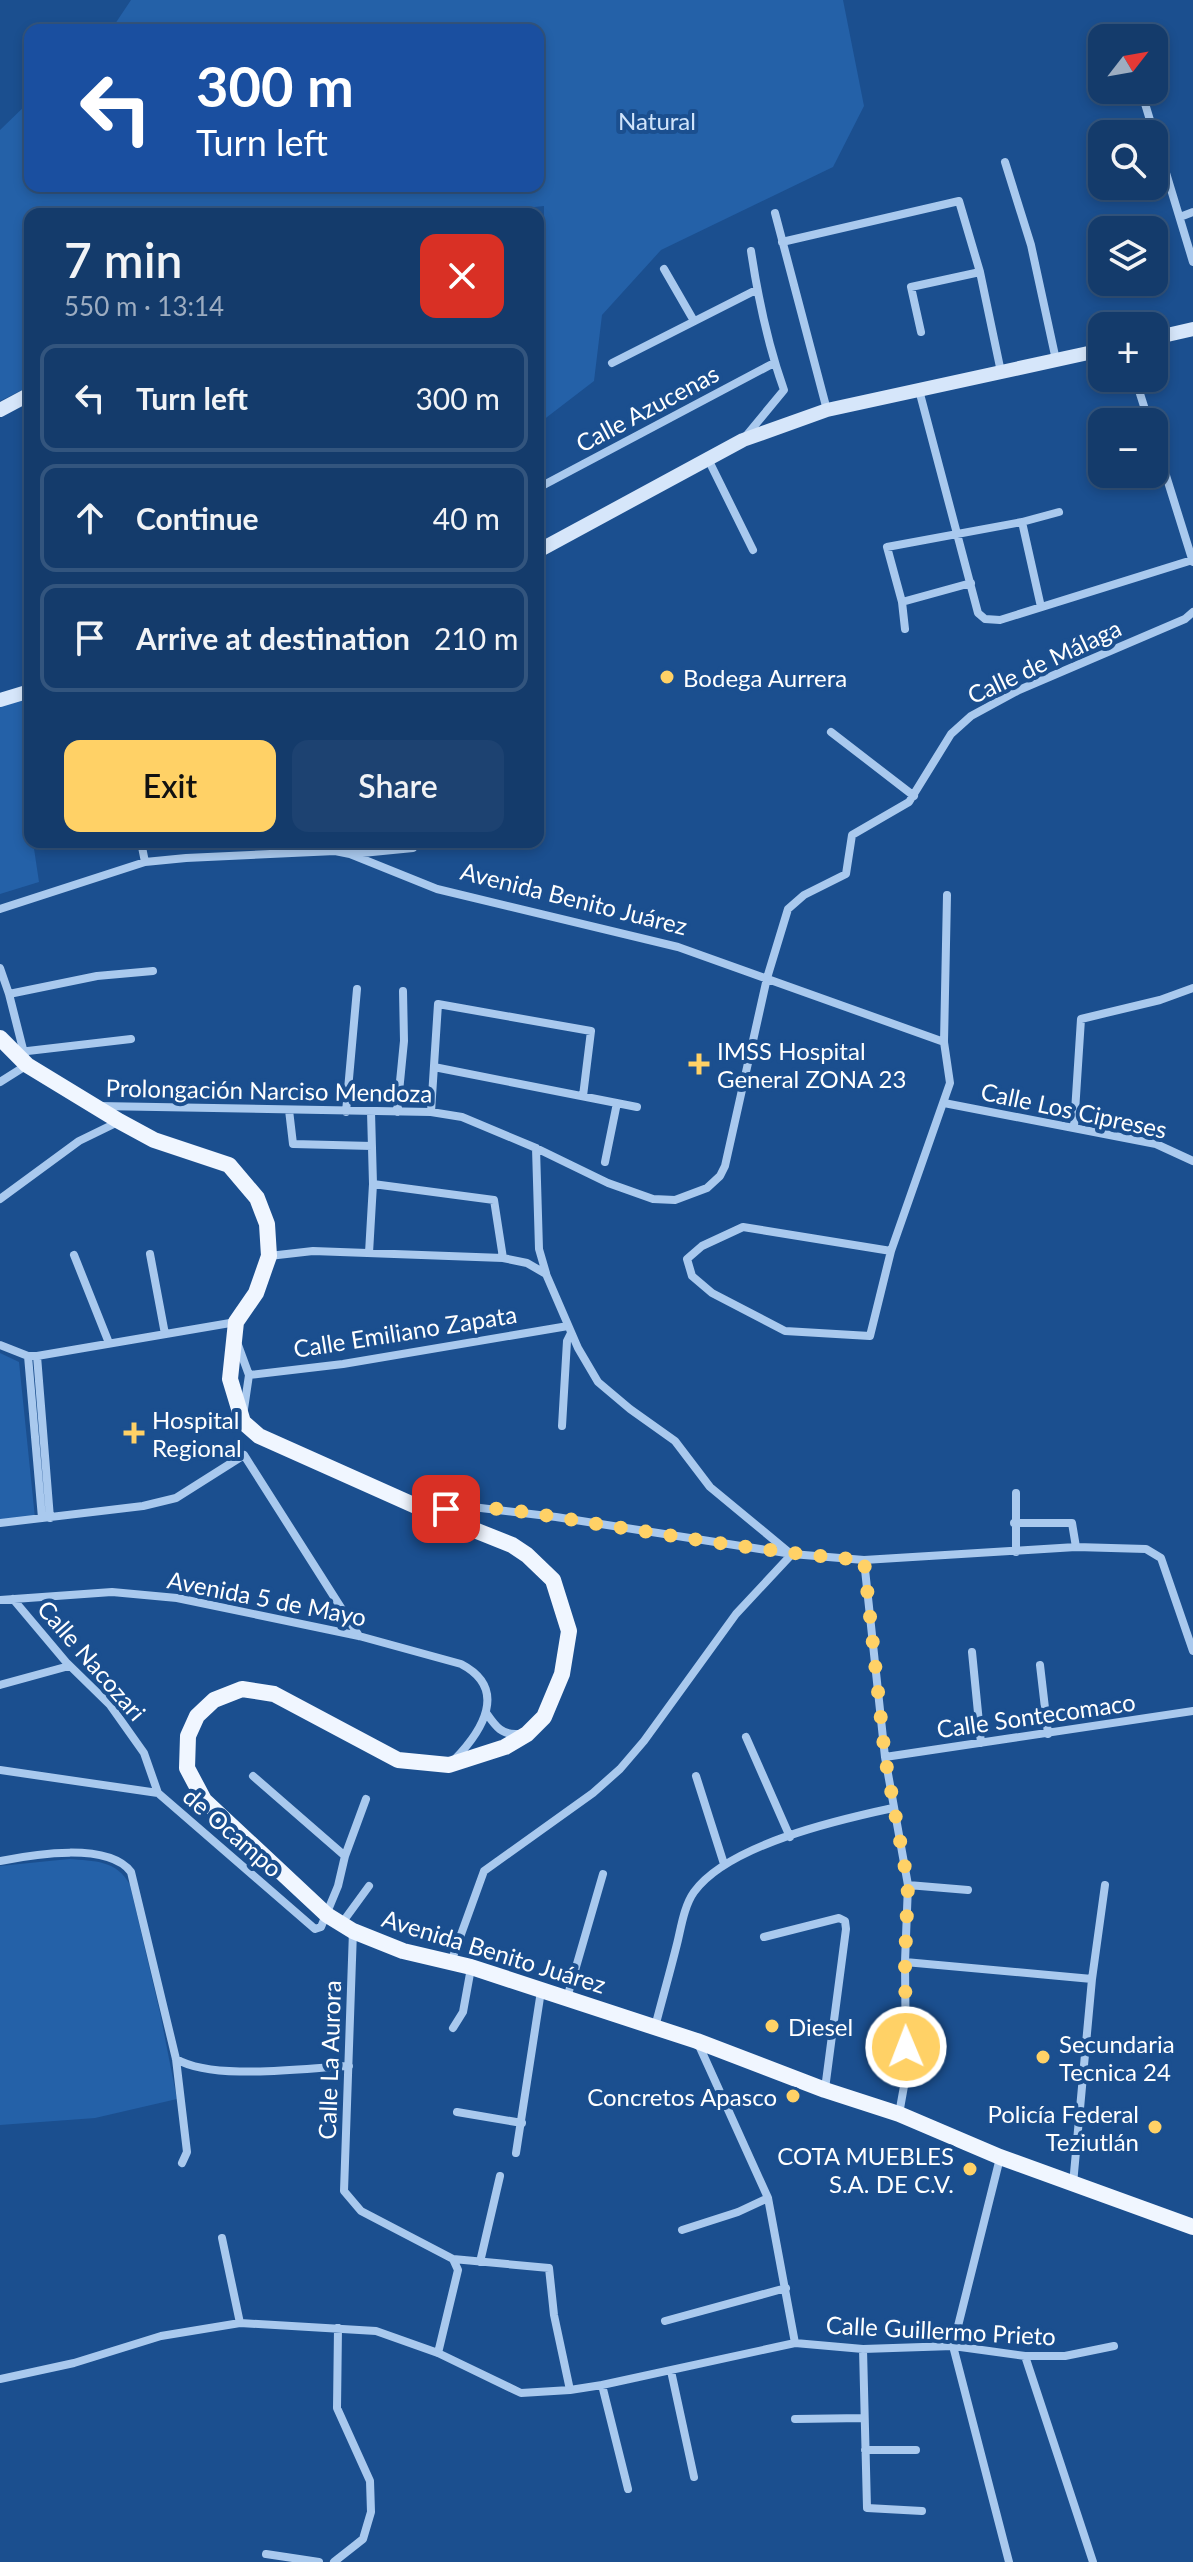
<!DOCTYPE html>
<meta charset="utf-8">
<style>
:root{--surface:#143b6b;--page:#1d4271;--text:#f1f3f6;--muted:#9dadc1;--line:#33557e;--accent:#ffd166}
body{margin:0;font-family:Lato,sans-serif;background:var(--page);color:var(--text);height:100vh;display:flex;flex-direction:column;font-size:30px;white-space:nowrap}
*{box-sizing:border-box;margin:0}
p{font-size:26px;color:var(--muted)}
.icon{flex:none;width:44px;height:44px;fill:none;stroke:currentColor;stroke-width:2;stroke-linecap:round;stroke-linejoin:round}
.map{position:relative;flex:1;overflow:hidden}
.drawer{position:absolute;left:24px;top:208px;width:520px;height:640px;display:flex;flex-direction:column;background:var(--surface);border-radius:16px;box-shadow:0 4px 12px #0003,0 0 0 2px var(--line)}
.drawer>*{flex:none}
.guide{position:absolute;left:24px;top:24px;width:520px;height:168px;border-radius:16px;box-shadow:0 4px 12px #0003,0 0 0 2px var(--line);background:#1a4fa0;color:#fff;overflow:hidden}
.needle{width:52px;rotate:59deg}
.fabs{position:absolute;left:1088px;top:24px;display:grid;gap:16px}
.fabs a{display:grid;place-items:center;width:80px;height:80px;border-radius:16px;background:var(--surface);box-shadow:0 4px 12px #0003,0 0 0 2px var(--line);font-size:40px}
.pin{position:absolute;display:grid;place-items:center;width:68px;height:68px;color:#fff;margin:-34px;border-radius:16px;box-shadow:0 4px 12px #0006}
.me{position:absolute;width:88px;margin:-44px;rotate:359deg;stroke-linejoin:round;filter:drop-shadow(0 0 6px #0008)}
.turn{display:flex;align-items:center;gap:28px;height:168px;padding:0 40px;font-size:36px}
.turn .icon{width:104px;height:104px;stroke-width:2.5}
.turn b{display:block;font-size:56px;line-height:68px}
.round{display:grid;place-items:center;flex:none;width:84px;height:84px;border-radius:16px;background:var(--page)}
.headline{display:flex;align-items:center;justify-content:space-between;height:136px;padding:0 40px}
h1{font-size:48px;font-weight:600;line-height:60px}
.primary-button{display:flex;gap:16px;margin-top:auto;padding:16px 40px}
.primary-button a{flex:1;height:92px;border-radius:16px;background:var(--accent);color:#111;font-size:32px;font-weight:600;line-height:92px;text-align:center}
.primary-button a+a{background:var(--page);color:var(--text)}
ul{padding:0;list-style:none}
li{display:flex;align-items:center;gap:24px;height:108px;margin:0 16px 12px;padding:0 24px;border:4px solid var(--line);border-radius:16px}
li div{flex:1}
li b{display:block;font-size:30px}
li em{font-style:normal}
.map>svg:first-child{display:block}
.green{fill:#2461a8}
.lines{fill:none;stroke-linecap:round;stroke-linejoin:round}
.minor{stroke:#a9c9ee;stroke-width:8}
.secondary{stroke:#d6e6fa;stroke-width:14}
.primary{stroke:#f0f6ff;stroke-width:16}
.route{stroke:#ffd166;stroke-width:14;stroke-dasharray:0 25.2}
.poi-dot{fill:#ffd166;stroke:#1b4f8f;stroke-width:3}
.labels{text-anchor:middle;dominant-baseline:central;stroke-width:8;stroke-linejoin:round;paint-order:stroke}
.park-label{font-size:24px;fill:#cfe3fa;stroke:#1b4f8f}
.street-label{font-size:24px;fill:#fff;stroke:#1b4f8f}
.poi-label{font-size:24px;fill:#fff;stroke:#1b4f8f;text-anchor:start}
</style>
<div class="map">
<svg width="1193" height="2562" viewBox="0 0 1193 2562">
<rect width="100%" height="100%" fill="#1b4f8f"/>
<path class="green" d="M131,0H843L864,106L833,167L661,250L602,315L594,381L538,424V349L544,344V206L467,214H30V386L0,401V130L30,101V186H538V30H111Z
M30,694V842H33L39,882L0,894V703Z
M0,1353L19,1362L35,1518L0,1521Z
M69,1859C94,1861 117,1860 130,1885L160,2013L177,2099L95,2118L0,2125V1866Z"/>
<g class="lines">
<path class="minor" d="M1143,97L1193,262
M1005,162L1031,245L1056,360
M775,213L827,410
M1180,217L1193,212
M782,242L959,201L980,272L1001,372
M664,269L694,321
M921,332L911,287L980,272
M612,363L756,290
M1135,378L1149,422
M919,390L978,613L985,619L1000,620L1192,560
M746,436L784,390C768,345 758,298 751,251
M1154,437L1193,562
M708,459L753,550
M1111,482L1132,474
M538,488L774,363
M1022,522L1041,607
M902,602L971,583
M905,629L902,602L887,547L1022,522L1059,512
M831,732L914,796
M141,842L145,862
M352,854L413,848V842
M0,909L145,862L186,858L335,851L350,854L437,889L678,947L944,1042
M0,968L9,994L27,1065L0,1082
M9,994L97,976L153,971
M19,1052L131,1039
M434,1067L637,1107
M944,1103L1156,1144L1193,1161
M99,1106L431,1112L462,1117L536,1148L608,1183L653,1199L675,1200L707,1188L720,1176L725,1166L767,978L788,909L804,895L846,874L852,835L909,802L951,734L971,716L1019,690L1185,619L1193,612
M289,1110L293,1144L372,1146
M346,1112L357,989
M397,1112L404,1041L403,991
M431,1112L438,1004L591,1031L583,1096
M1074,1127L1081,1019L1160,1000L1193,988
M536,1148L539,1249L546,1273
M605,1162L617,1103
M373,1184L494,1200L503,1258
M0,1199L79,1141L118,1122
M891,1251L743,1227L702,1246L687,1259L692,1276L712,1293L785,1331L870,1336L891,1251L950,1083L944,1042L947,895
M369,1253L373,1184L371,1112
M150,1254L165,1334
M74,1255L109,1343
M269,1256L313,1251L503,1258L527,1263L546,1274L578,1348L598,1382L630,1409L675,1441L710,1487L791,1554
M0,1345L28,1356H37L236,1322
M238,1345L249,1375L244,1409
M28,1356L42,1518
M37,1356L50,1518
M249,1375L343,1364L568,1326
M562,1426L567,1341L571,1333
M435,1510L464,1506L556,1517L792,1554L864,1560L1076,1547L1146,1549L1161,1558L1193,1651
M0,1523L143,1506L176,1498L244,1455L359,1636
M1014,1523H1072L1076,1547
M1016,1552V1493
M864,1560L885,1757L908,1885L905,1962L906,2075L899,2114
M13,1599L66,1662L110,1705L144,1753L158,1793
M0,1600L112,1592L177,1598L359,1636L461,1664C509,1689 482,1731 455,1759
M972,1652L981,1743
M1040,1665L1048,1734
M0,1685L69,1666
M487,1714C496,1727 502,1735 518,1734
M746,1737L790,1837
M885,1757L1193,1711
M0,1770L158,1793L315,1929L321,1927L338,1886L345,1856L366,1799
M253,1776L345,1856
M696,1776L724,1864
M0,1861C34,1854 108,1842 131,1872L176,2059L187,2152L182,2163
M908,1885L968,1890
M342,1923L369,1886
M353,1931L344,2191L361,2211L453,2259L458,2270L438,2353
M764,1937L839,1918L845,1921L846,1929L825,2089
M451,1962L484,1871L593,1793L620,1769L644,1741L736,1614L792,1554
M905,1962L1092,1979
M567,1998L603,1874
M655,2027C662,2000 670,1972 677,1944C681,1928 684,1906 694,1892C728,1845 837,1820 893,1808
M453,2028L463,2012L471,1968
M697,2041L768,2198L795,2343
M176,2059C214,2081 302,2068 349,2066
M457,2112L522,2123
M516,2153L541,1991
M1000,2158L953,2346L1009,2562
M1073,2184L1092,1979L1105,1885
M682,2230L738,2212L768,2198
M222,2238L240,2323
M453,2259L549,2268L554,2315L570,2390
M480,2262L500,2176
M665,2321L786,2288
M863,2349L867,2508L922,2511
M1025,2356L1093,2562
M671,2371L694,2477
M0,2379L74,2363L161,2336L240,2323L376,2331L438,2353L521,2393L570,2390L602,2385L795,2343L863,2349L953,2346L1025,2356H1065L1114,2346
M602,2385L628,2489
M795,2419L864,2418
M865,2450H916
M266,2554L319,2562
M334,2562L363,2539L371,2512L370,2481L337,2408L338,2328"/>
<path class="secondary" d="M1154,338L1193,329
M0,410L30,394
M538,551L743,440L827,410L1102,350
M0,700L30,691"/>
<path class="primary" d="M0,1038L27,1065L119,1121L154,1140L229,1165L257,1198L267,1224L269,1256L256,1293L236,1322L230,1379L243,1422L259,1436L427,1511L512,1545L527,1555L553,1580L569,1631L562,1674L544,1717L527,1734L505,1747L449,1765L398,1760L274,1694L242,1689L214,1700L197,1716L188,1736L187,1768L204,1800L327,1915L353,1931L403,1951L471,1967L697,2041L825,2090L899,2114L1000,2157L1193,2227"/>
</g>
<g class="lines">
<path class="route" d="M446,1509C491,1503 552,1517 598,1524C686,1538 775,1553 864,1560L885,1757L908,1885L905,1962L906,2047"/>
</g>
<g class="poi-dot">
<circle cx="667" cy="677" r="8"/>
<path d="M695 1052h8v8h8v8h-8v8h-8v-8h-8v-8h8z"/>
<path d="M130 1421h8v8h8v8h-8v8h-8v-8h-8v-8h8z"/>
<circle cx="772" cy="2026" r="8"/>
<circle cx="1043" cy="2057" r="8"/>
<circle cx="793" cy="2096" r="8"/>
<circle cx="1155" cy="2127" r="8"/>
<circle cx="970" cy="2169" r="8"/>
</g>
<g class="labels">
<g class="park-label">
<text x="657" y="120">Natural</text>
</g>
<g class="street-label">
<text transform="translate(647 408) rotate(-28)">Calle Azucenas</text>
<text transform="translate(1044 661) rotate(-25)">Calle de Málaga</text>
<text transform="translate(574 898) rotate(14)">Avenida Benito Juárez</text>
<text transform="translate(269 1090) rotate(1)">Prolongación Narciso Mendoza</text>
<text transform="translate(1074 1110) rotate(12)">Calle Los Cipreses</text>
<text transform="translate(405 1331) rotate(-9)">Calle Emiliano Zapata</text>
<text transform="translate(267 1598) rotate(11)">Avenida 5 de Mayo</text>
<text transform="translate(92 1660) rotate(49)">Calle Nacozari</text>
<text transform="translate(1036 1715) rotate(-8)">Calle Sontecomaco</text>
<text transform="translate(233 1832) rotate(41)">de Ocampo</text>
<text transform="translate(494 1951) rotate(17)">Avenida Benito Juárez</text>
<text transform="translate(329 2060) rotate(-88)">Calle La Aurora</text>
<text transform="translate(941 2330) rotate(3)">Calle Guillermo Prieto</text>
</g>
<g class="poi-label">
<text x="683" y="677">Bodega Aurrera</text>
<text x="717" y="1050">IMSS Hospital<tspan x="717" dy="28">General ZONA 23</tspan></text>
<text x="152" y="1419">Hospital<tspan x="152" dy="28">Regional</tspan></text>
<text x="788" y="2026">Diesel</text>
<text x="1059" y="2043">Secundaria<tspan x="1059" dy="28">Tecnica 24</tspan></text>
<text x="777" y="2096" text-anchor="end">Concretos Apasco</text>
<text x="1139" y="2113" text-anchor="end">Policía Federal<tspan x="1139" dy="28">Teziutlán</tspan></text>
<text x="954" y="2155" text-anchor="end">COTA MUEBLES<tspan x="954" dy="28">S.A. DE C.V.</tspan></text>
</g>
</g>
</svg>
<div class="fabs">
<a><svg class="needle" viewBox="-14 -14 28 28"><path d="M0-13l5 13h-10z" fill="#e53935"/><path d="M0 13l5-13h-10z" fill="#9dadc1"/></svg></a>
<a><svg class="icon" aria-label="search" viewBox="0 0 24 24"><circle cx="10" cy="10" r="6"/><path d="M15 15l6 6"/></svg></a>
<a><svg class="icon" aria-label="layers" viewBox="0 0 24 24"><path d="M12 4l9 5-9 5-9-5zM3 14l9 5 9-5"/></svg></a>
<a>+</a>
<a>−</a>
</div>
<div class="pin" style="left:446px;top:1509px;background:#d93025"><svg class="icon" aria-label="arrive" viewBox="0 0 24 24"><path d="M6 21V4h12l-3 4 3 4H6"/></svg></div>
<svg class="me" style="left:906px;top:2047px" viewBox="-20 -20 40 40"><circle r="17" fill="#ffd166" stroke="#fff" stroke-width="3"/><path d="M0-11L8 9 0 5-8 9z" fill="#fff"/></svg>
<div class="guide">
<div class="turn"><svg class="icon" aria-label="left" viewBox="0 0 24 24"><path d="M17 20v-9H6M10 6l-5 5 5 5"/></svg><div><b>300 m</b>Turn left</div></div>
</div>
<section class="drawer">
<div class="headline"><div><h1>7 min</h1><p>550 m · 13:14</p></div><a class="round" style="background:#d93025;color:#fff"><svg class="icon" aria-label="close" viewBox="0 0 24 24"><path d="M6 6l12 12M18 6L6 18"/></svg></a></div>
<ul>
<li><svg class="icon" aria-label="left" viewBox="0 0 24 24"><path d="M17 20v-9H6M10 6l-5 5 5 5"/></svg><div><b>Turn left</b></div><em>300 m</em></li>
<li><svg class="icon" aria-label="ahead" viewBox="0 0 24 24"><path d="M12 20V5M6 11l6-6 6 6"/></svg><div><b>Continue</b></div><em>40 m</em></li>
<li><svg class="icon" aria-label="arrive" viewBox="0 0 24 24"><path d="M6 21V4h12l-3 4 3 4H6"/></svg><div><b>Arrive at destination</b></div><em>210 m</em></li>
</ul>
<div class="primary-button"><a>Exit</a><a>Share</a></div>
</section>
</div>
